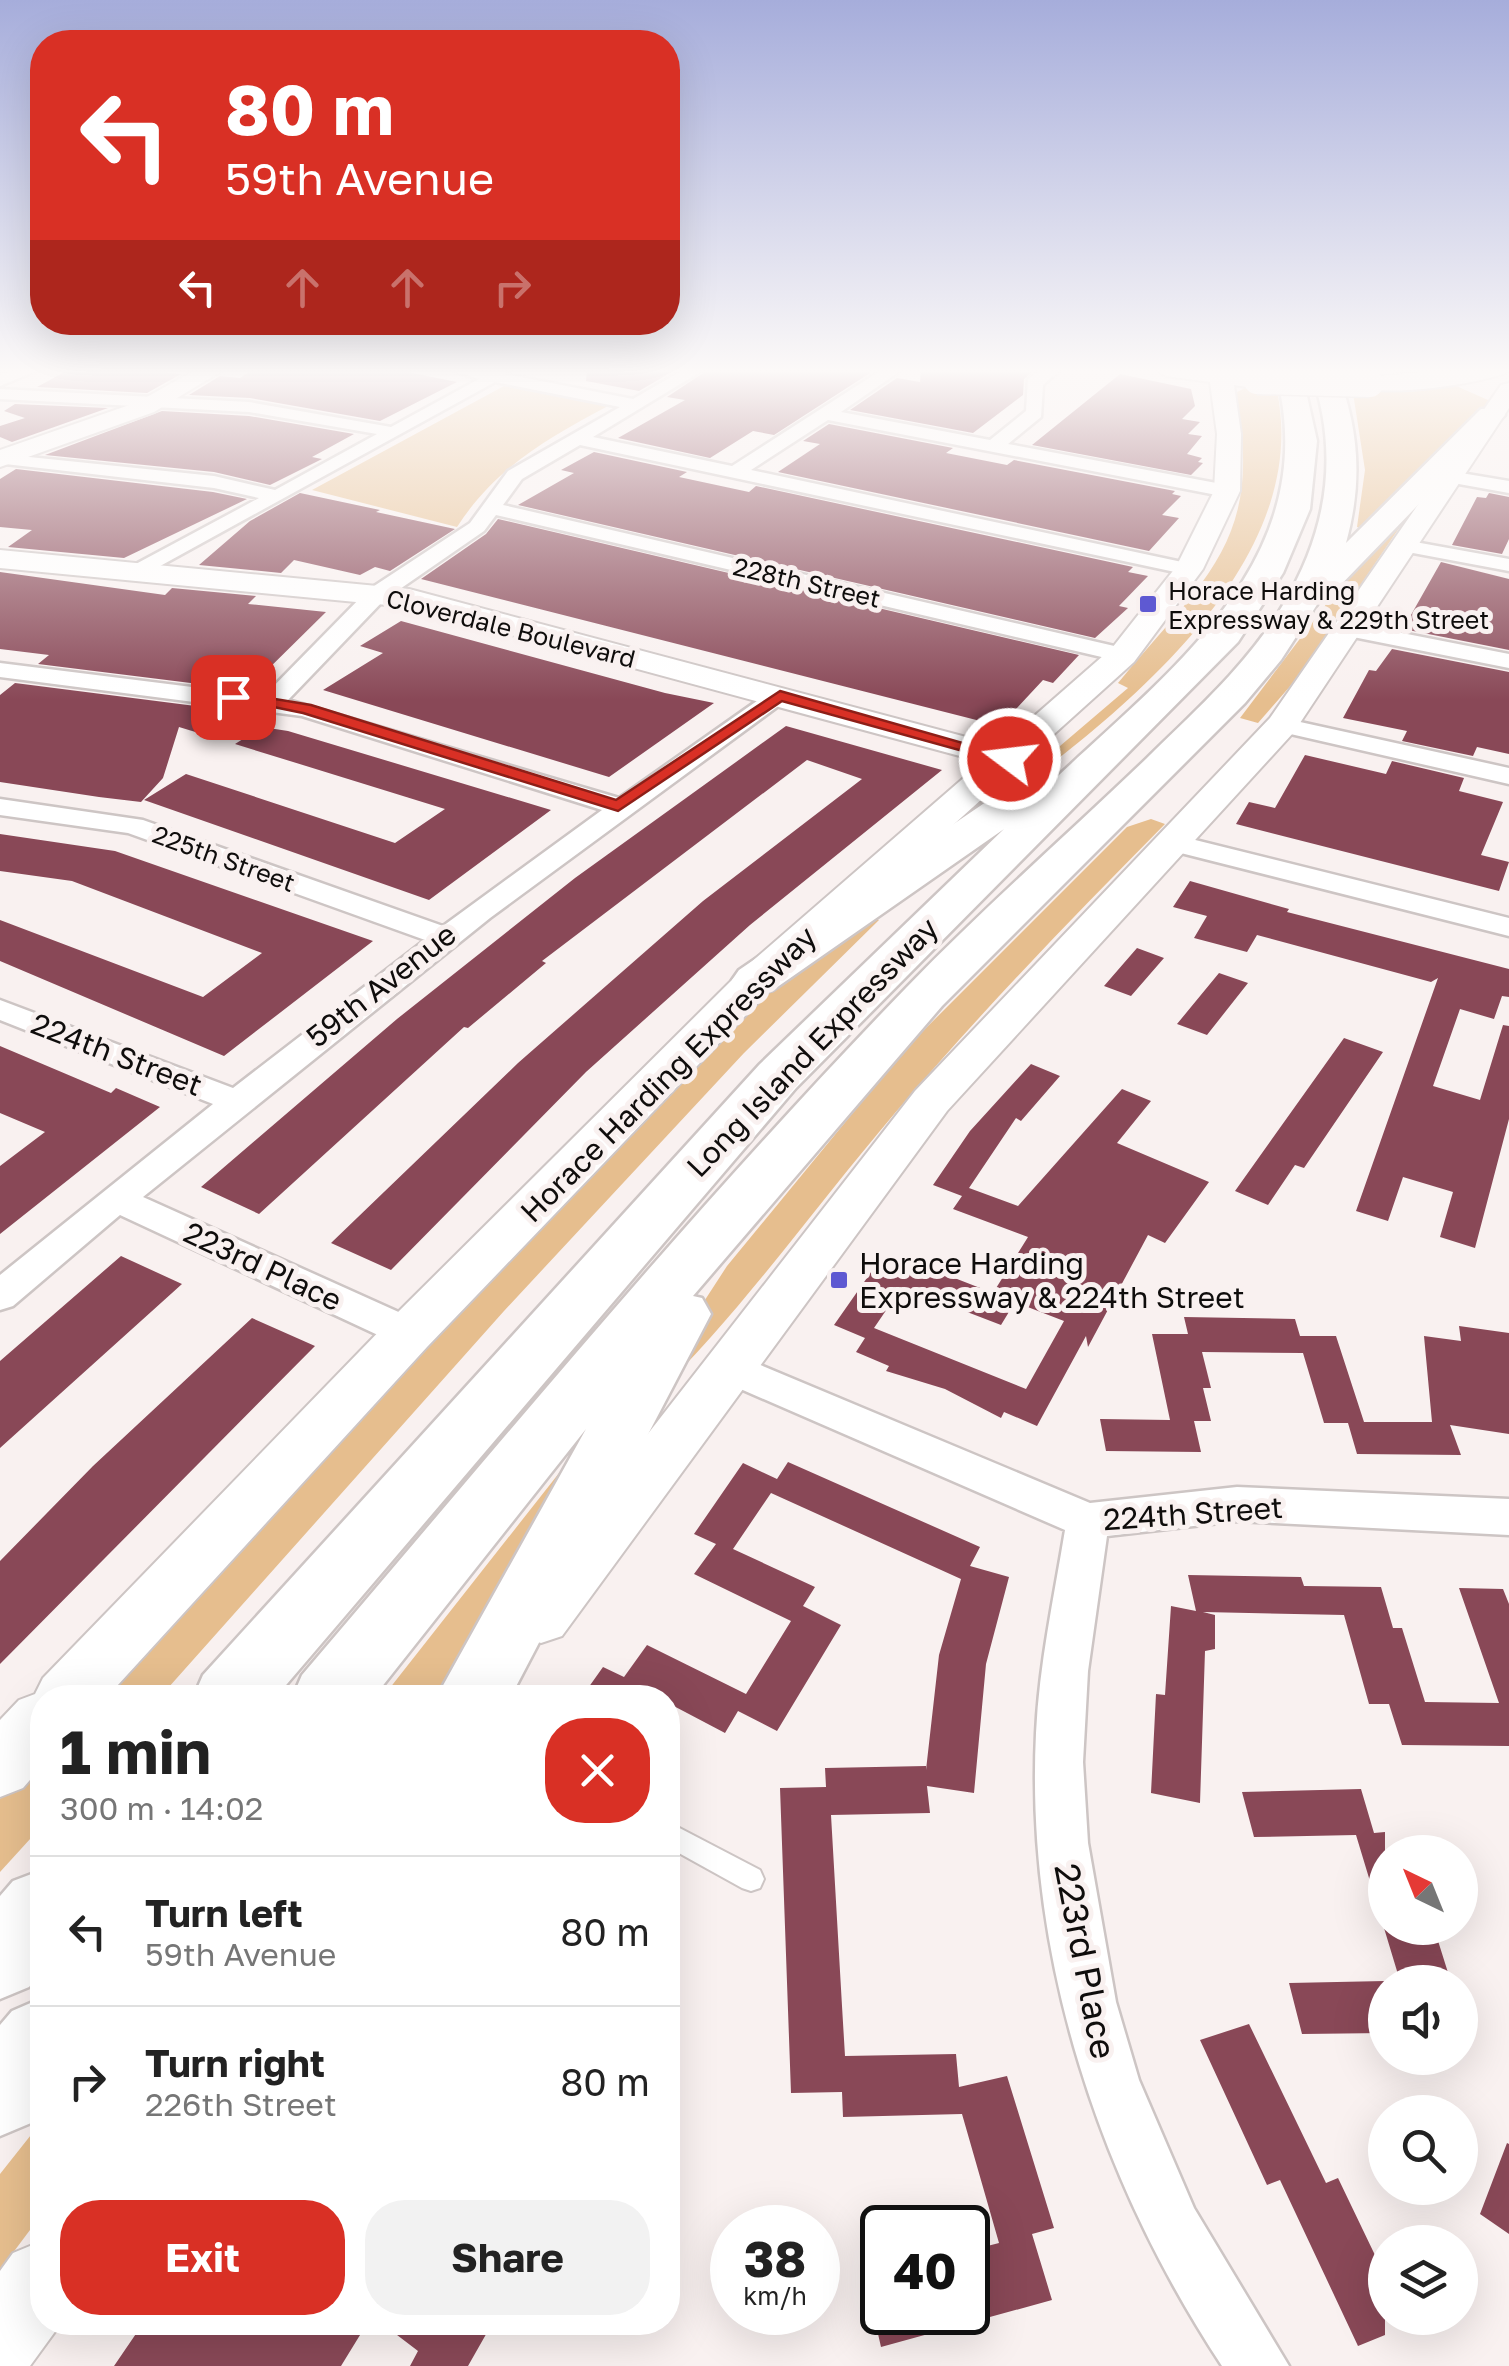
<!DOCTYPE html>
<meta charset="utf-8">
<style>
:root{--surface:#fff;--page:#f2f2f2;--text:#222;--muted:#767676;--line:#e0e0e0;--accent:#d93025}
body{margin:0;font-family:"Golos Text",sans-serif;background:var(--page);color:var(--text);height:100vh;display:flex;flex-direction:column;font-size:38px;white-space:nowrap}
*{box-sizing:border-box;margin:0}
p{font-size:32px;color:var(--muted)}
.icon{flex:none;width:55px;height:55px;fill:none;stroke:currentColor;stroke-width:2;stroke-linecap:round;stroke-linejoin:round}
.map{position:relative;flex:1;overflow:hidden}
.drawer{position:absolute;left:30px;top:1685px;width:650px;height:650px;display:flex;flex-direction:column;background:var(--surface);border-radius:40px;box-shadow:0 10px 40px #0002}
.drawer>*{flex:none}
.guide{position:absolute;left:30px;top:30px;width:650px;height:305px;border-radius:40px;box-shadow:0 10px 40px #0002;background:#d93025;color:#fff;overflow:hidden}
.needle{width:65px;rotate:317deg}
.buttons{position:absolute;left:1368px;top:1835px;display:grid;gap:20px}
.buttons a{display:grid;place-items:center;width:110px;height:110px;border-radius:50%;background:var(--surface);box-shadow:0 10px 40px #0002;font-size:50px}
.speed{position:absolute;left:710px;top:2205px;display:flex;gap:20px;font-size:50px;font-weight:700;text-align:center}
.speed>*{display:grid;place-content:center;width:130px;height:130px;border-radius:50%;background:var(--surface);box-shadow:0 10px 40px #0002;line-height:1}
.speed small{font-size:25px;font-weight:400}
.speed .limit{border:5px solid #111;border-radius:15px;background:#fff;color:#111}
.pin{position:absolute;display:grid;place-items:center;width:85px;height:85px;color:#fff;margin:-42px;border-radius:20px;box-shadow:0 5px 15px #0006}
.me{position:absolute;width:110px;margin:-55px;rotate:285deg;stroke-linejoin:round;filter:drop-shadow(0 0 8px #0008)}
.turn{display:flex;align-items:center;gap:35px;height:210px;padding:0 30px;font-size:45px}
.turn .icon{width:130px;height:130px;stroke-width:2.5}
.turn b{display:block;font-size:70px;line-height:85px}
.lanes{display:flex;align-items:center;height:95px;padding:0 30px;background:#0003;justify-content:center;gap:50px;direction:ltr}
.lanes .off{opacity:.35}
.round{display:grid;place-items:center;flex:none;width:105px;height:105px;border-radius:40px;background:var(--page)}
.overview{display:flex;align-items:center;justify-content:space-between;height:170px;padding:0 30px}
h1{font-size:60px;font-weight:700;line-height:75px}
.primary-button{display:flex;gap:20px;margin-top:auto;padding:20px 30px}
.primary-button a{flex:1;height:115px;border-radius:40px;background:var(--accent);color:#fff;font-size:40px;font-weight:700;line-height:115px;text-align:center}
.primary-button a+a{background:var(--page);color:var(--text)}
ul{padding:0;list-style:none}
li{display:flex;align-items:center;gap:30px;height:150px;padding:0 30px;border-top:2px solid var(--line)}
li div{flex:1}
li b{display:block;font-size:38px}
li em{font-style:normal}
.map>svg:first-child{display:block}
.green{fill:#e6be8e}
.building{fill:#894857;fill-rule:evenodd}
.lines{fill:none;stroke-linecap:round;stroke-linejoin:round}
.lane-casing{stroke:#cdc5c4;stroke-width:4}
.street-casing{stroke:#cdc5c4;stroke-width:5}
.secondary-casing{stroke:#cdc5c4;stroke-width:4}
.highway-casing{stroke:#cdc5c4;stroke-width:5}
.lane{fill:#fff;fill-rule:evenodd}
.street{fill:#fff;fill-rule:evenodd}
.secondary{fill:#fff;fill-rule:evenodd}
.highway{fill:#fff;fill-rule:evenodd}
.secondary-bridge-casing{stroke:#cdc5c4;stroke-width:29;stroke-linecap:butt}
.secondary-bridge{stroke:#fff;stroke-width:26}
.route{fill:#d93025;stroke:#8d1f18;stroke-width:2.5}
.poi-dot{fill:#5e59d2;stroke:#f9f1f0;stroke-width:4}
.labels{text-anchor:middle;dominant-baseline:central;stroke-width:10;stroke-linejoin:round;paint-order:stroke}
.far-street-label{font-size:25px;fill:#0f0d0c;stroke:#f9f1f0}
.far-poi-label{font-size:25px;fill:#0f0d0c;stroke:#f9f1f0;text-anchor:start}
.street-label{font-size:30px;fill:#0f0d0c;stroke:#f9f1f0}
.poi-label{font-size:30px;fill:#0f0d0c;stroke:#f9f1f0;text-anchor:start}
.near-street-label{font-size:35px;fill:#0f0d0c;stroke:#f9f1f0}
</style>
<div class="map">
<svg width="1509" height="2366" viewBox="0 0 1509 2366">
<rect width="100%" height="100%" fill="#f9f1f0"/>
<path class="green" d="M1454,385L1488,400L1489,405L1364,530L1357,527L1365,470L1353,393Z
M504,386L608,406C548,438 495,468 457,527L312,490Z
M1245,388L1277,391C1321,604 1022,786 875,890L1008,777L1019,781L1128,688L1118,683C1204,579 1266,539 1235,393Z
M1410,512L1299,676L1258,723L1240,718L1352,570Z
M1151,819L1165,824C1072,918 980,1013 895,1113C814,1208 743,1310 654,1397L677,1343L727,1266L907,1047L1127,827Z
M869,916L879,920L744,1053L504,1311L160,1697L94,1698L739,1013Z
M589,1435L438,1697L382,1698Z
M42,1753V1807L33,1814L41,1827L0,1872V1799Z
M42,2121V2214L0,2270V2174Z"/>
<path class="building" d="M70,369H120L181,374L147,393L37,387Z
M254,369H392L457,382L380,421L250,398L189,395L220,376L240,378Z
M587,369H677L639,391L586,381Z
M709,369H850L870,373L774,435L753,431L710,458L618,438L685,400L667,397Z
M921,369H1035L1024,379L1023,395L973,433L850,410L897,378L920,382Z
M1120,374L1191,389L1195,406L1182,419L1200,422L1188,434L1202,436L1187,454L1202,458L1198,462L1203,463L1191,475L1032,445Z
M15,404L108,408L12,442L0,437V426L25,418L4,411Z
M162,411L249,416L354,434L312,457L322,459L270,485L214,472L45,455Z
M829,424L953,448L946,453L1007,465L1014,460L1175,491L1172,494L1181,496L1162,515L1179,518L1149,551L778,472L820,444L803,441Z
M594,452L687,472L679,477L749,492L756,486L1133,567L1128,572L1148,576L1119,606L1128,608L1095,638L518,505L574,473L561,470Z
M16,469L213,492L247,499L124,558L8,547L32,530L0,527V479Z
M300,493L380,510L376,512L455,529L390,571L375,567L360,575L294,560L281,573L199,565L250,521Z
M1489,493L1509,497V539L1502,554L1452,545L1477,497L1486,498Z
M498,519L1079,655L1053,683L1043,680L1000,726L421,579L486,534Z
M1441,562L1509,579V650L1403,629Z
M0,572L165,595L172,588L256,596L248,604L326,612L247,690L38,664L49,655L0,649Z
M401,621L665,693L714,703L609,777L323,690L383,653L360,646Z
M1392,649L1509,672V754L1477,747L1473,756L1402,741L1407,731L1343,718L1369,670L1376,671Z
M15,683L227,710L202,734L179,727L163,778L141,802L99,797L0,782V695Z
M786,726L942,770L750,925L586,1072L391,1270L331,1243L518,1063L703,901L862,779L807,760L542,961L546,963L468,1028L464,1027L259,1214L201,1187L397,1019L575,878Z
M262,727L288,731L551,810L429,900L144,800L186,774L395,843L445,809L235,744Z
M1305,755L1386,774L1392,761L1464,778L1459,791L1503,802L1481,855L1509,862L1499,891L1236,824L1249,802L1275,808Z
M0,834L115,851L373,941L224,1056L0,961V920L203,997L262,953L72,881L0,871Z
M1190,881L1289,909L1287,912L1509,969V997L1502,996L1494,1019L1460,1009L1433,1086L1480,1100L1503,1025L1509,1026V1119L1475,1248L1440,1237L1453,1192L1403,1177L1388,1221L1356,1211L1438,978L1431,982L1257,935L1247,952L1194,938L1207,916L1173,907Z
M1137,948L1164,958L1131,996L1104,986Z
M1219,973L1248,983L1207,1035L1177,1024Z
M1344,1038L1383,1052L1304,1168L1295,1165L1268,1205L1235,1191Z
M0,1046L111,1093L116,1088L160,1107L0,1234V1166L45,1132L0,1113Z
M1031,1064L1060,1076L1021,1121L1016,1118L969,1188L1018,1206L1122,1089L1151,1101L1117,1143L1209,1182L1165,1243L1148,1235L1088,1347L1086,1336L1037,1426L1004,1412L1001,1418L945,1389L886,1371L889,1366L856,1352L865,1338L834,1325L876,1265L907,1277L916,1263L993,1293L1028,1237L953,1209L962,1196L933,1185L970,1131ZM902,1287L1001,1325L1015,1302L1064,1321L1026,1389L874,1328Z
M121,1256L182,1284L0,1448V1361Z
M1184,1317L1295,1319L1300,1336H1336L1364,1422H1432L1424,1336L1461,1341L1459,1326L1509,1333V1434L1450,1425L1461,1455L1357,1454L1348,1423H1324L1303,1353L1202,1352L1211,1388H1203L1211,1421H1194L1201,1452L1106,1451L1100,1419L1170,1420L1152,1334H1188Z
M252,1318L315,1346L0,1664V1561L93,1466Z
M788,1462L980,1547L970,1566L1009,1577L986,1664L974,1793L927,1786L930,1813L831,1815L842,2006L845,2056L956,2054L959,2087L1007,2076L1054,2228L1032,2234L1052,2300L881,2347L873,2312H968V2251L999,2243L962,2114L843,2117L842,2092L791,2093L780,1788L826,1787L825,1768L926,1766V1770L939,1655L961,1579L771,1493L733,1549L815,1587L803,1606L841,1625L777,1731L738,1711L725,1733L668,1703V1698H581L603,1667L624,1677L647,1645L746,1694L791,1621L694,1574L716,1544L694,1534L743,1463L777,1479Z
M1188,1575L1301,1577L1304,1586L1381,1587L1393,1628H1402L1425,1702L1499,1703L1459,1588L1503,1589L1509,1604V1746L1402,1745L1389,1704H1369L1344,1615L1203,1612L1215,1615V1649L1205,1651L1200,1803L1151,1793L1156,1694L1165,1695L1171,1606L1196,1611Z
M1361,1789L1374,1833L1385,1832V1910L1379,1911L1356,1835L1254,1837L1242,1792Z
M1384,1928H1434L1450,1979L1400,1981Z
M1385,1981V2033L1302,2034L1289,1983Z
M1249,2024L1326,2183L1338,2178L1385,2276V2335L1358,2346L1280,2180L1267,2185L1200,2040Z
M1507,2143L1509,2144V2234L1480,2214Z
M144,2322H368L341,2366H114Z
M380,2322H493L468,2366H410L418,2351Z"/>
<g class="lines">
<defs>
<path id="lane" d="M668,1822L760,1870L764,1879L760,1888L751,1891L742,1888L668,1847Z"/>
<path id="street" d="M17,369H41L0,386V375Z
M448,369H508L505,374L633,399L685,369H705L593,437L732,466L883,369H903L841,412L990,440L1026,411L1028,379L1042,369H1061L1043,385L1041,417L1008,444L1227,485L1237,491L1227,497L828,420L751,470L1196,565V573L1189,575L580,445L522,479L503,505L1123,648L1135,655L1123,662L496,515L484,531L384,600L288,700L619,798L771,691L780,689L792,696L490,918L143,1197L423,1323L428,1333L423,1343L409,1347L395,1343L120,1215L13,1306L0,1310V1275L213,1104L0,1020V1000L233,1088L425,940L128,833L0,815V799L143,820L443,926L602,810L302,716L0,677V663L264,696L368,590L470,523L508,471L620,407L495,382L142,576L134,575V565L259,498L214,488L5,464L0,462V454L214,476L275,490L377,434L249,412L0,399V389L249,402L391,427L479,379Z
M1449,471L1509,481V493L1442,481V473Z
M1404,540L1509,559V571L1397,550V542Z
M1351,623L1509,654V668L1343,635V625Z
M1282,718L1509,768V784L1273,730L1270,725L1273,720Z
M1171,834L1509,918V936L1161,848L1157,842Z
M727,1351L1090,1503L1237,1487L1509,1499V1535L1237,1521L1107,1536L1088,1671L1083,1762L1088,1843L1116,2002L1139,2080L1194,2208L1289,2366H1222C1100,2181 1025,1957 1036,1733C1039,1665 1054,1597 1065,1530L713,1377L707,1366L713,1355Z"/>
<path id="secondary" d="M197,369H225L154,412L0,467V450L138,402Z
M1155,369C1181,369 1247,363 1265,381L1253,388L1234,385L1241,434L1240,491L1203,569L1134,662L771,989L427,1347L106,1698H42V1766L23,1788L0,1797V1720L19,1700L35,1694L43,1678L391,1319L741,971L982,762L408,607L0,568V550L409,589L1000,746L1112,648L1176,567L1214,491L1217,434L1210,382L1166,376Z
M1457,369L1509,371C1489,383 1374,400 1358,384L1370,377Z
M1509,383V408L1294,732L947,1111L562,1636L541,1643L520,1636L511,1617L520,1598L915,1091L1270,718L1501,385Z
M42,2241V2322H62L30,2366H0V2271L13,2253Z"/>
<path id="highway" d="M1275,369H1301L1317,441L1310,509L1283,573L1238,642L796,1088L275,1698H193L203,1675L760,1064L1004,829L773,990L756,994L739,990L732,980L739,970L1008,787L1023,784L1041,792C1164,674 1328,562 1275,369Z
M1310,369H1336C1359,428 1363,481 1346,543L1481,409H1501L1505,415L1332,594L1322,597L1281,660L1245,703L942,1006L693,1296L702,1298L711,1314L510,1698H436L586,1429L373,1698H292L302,1675C500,1443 694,1207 906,988C983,908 1067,835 1147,758C1195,711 1248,664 1283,605C1328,530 1340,452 1310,369Z
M42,1870V1971L29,1987L0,1999V1896L13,1881Z
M42,1998V2108L31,2123L0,2136V2025L12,2011Z"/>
</defs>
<use href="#lane" class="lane-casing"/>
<use href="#street" class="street-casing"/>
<use href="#secondary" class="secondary-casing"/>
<use href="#highway" class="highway-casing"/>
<use href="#lane" class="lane"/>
<use href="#street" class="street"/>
<use href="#secondary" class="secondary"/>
<use href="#highway" class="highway"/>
<defs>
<path id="secondary-bridge" d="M1257,381L1370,384"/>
</defs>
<use href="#secondary-bridge" class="secondary-bridge-casing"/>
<use href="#secondary-bridge" class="secondary-bridge"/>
</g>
<linearGradient id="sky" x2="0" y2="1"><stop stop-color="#a6addb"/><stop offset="0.53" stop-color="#fcf9f8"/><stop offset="1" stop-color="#fcf9f8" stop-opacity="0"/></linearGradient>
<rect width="1509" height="700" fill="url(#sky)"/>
<path class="route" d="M780,691L1019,759L1010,764L782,701L618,811L303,713L225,697L233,692L311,705L616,800Z"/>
<g class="poi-dot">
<rect x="1138" y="594" width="20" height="20" rx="5"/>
<rect x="829" y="1270" width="20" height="20" rx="5"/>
</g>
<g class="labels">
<g class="far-street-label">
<text transform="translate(807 582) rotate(13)">228th Street</text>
<text transform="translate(511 628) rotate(14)">Cloverdale Boulevard</text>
<text transform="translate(224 858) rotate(20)">225th Street</text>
</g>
<g class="far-poi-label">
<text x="1168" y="590">Horace Harding<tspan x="1168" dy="29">Expressway &amp; 229th Street</tspan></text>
</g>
<g class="street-label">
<text transform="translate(381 985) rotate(-38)">59th Avenue</text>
<text transform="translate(812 1047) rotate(-46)">Long Island Expressway</text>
<text transform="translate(117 1054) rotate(21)">224th Street</text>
<text transform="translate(668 1074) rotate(-45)">Horace Harding Expressway</text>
<text transform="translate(263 1266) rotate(25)">223rd Place</text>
<text transform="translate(1193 1513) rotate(-4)">224th Street</text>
</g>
<g class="poi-label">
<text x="859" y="1263">Horace Harding<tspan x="859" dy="34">Expressway &amp; 224th Street</tspan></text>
</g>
<g class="near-street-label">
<text transform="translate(1086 1961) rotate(79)">223rd Place</text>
</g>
</g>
</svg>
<div class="buttons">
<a><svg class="needle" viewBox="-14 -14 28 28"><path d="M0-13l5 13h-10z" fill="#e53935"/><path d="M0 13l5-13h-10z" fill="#767676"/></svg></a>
<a><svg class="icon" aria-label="sound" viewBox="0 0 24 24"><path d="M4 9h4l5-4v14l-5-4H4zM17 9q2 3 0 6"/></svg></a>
<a><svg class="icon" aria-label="search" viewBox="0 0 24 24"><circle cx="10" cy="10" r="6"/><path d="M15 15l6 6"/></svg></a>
<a><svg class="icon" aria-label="layers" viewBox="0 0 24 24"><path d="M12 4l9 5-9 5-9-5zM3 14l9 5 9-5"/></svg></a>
</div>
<div class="speed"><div>38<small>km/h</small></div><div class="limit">40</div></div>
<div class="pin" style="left:233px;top:697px;background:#d93025"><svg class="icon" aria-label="arrive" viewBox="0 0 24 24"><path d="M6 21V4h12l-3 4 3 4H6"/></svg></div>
<svg class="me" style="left:1010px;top:759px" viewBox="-20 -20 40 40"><circle r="17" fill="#d93025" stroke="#fff" stroke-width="3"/><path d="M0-11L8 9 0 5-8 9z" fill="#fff"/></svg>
<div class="guide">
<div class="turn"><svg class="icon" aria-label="left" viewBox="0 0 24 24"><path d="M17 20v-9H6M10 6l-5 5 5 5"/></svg><div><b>80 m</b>59th Avenue</div></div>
<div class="lanes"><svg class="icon" aria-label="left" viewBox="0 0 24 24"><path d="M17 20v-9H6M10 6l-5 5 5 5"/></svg><svg class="icon off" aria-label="ahead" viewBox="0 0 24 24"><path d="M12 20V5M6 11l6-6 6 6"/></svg><svg class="icon off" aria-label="ahead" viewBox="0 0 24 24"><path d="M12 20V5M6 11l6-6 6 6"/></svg><svg class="icon off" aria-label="right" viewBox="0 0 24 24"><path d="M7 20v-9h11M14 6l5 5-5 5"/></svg></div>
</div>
<section class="drawer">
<div class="overview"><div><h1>1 min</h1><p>300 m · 14:02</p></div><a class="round" style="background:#d93025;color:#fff"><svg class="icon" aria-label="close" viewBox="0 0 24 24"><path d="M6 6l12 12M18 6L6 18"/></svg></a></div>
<ul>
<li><svg class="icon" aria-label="left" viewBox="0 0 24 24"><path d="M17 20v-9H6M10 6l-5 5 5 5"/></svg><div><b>Turn left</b><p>59th Avenue</p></div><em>80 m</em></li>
<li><svg class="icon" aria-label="right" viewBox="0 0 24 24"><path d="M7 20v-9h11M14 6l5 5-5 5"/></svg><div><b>Turn right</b><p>226th Street</p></div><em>80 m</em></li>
</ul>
<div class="primary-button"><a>Exit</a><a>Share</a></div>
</section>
</div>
